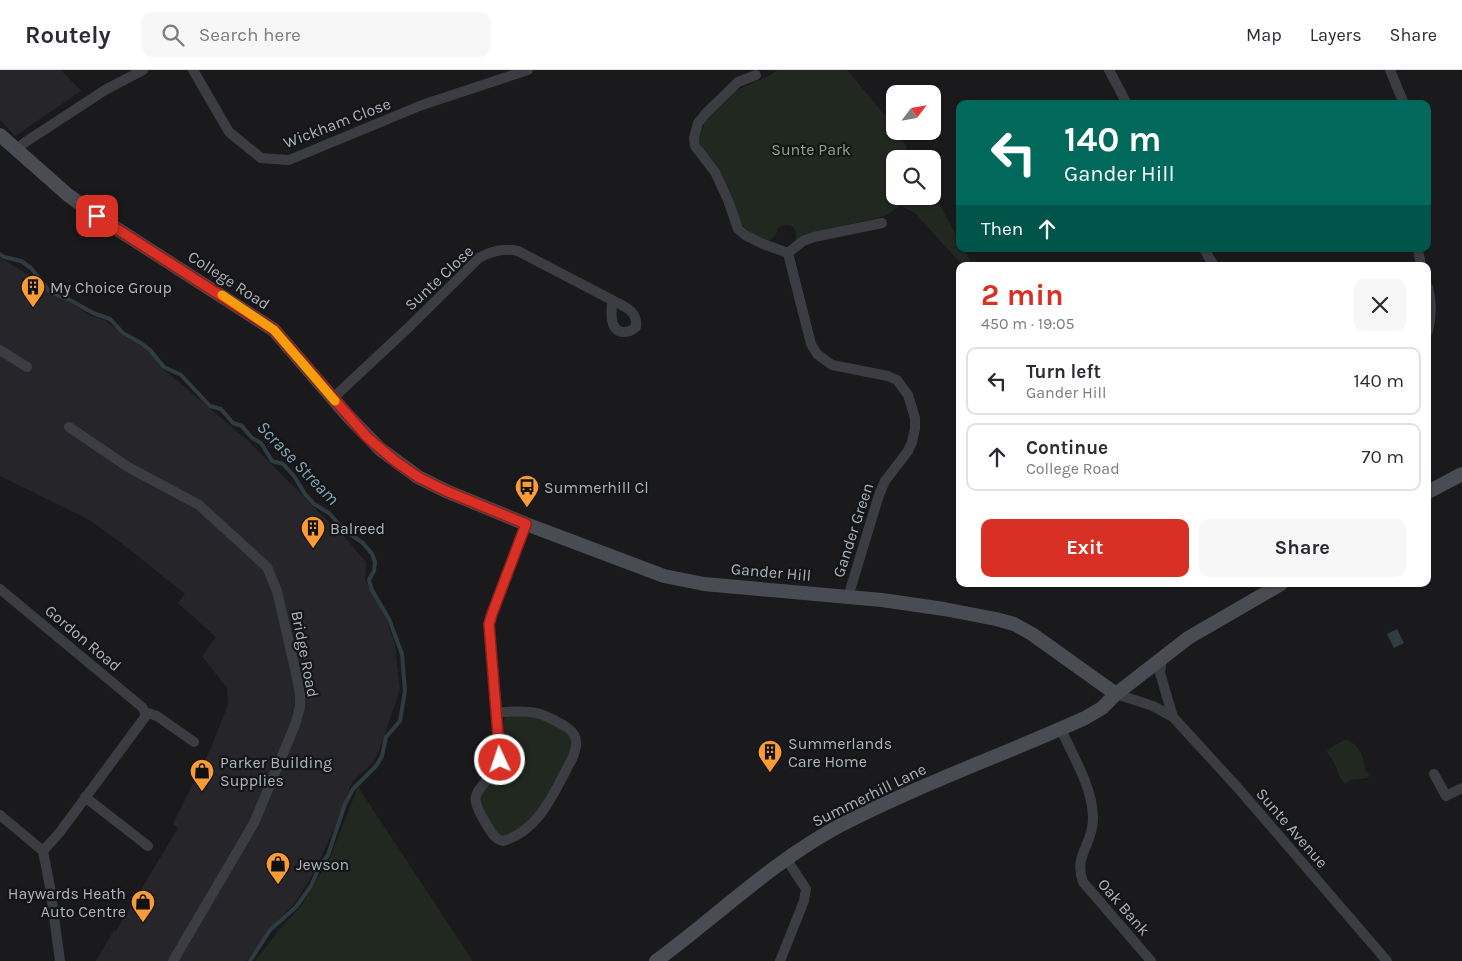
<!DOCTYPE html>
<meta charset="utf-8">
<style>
:root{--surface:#fff;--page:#f7f7f7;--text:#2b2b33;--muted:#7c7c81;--line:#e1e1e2;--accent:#d93025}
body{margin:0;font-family:Karla,sans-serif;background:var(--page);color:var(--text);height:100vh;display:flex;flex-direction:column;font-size:19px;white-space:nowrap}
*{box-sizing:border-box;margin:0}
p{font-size:16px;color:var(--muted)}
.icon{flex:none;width:28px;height:28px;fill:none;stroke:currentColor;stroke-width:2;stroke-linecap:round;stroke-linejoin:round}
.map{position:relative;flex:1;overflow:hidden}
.side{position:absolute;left:956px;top:192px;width:475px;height:325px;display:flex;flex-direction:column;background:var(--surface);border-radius:10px;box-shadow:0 1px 4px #0004}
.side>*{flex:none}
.banner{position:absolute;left:956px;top:30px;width:475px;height:152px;border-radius:10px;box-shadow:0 1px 4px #0004;background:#00695c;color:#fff;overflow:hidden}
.needle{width:32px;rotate:59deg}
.controls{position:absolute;left:886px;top:15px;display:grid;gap:10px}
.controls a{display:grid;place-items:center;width:55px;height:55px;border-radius:10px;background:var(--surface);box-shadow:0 1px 4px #0004;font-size:25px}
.pin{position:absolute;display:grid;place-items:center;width:42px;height:42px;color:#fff;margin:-21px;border-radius:10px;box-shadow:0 2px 8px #0006}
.me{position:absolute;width:55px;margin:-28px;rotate:357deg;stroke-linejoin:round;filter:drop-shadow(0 0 4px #0008)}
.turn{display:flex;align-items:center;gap:18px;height:105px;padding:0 25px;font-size:22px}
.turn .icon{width:65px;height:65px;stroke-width:2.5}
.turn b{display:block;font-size:35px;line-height:42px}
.then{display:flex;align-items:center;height:48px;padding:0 25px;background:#0003;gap:10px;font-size:19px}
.round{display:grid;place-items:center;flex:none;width:52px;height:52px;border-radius:10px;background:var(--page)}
.head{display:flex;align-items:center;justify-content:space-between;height:85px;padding:0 25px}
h1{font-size:30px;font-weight:700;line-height:38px;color:var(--accent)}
.cta{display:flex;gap:10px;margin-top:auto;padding:10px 25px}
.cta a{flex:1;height:58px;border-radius:10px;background:var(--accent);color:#fff;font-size:20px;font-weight:700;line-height:58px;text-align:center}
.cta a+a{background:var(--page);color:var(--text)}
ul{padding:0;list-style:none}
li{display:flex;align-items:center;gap:15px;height:68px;margin:0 10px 8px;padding:0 15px;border:2px solid var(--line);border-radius:10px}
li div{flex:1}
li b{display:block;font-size:19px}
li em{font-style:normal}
header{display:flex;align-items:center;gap:30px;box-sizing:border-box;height:70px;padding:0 25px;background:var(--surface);border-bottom:1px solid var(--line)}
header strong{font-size:24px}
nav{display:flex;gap:28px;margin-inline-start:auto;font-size:18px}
.search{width:350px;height:45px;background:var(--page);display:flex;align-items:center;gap:12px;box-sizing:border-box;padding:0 18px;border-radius:10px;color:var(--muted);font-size:19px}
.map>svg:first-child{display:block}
.built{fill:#26262a}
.green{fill:#202820}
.water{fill:#2f3c42}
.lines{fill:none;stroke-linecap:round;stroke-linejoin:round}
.stream{stroke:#2f3c42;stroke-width:4}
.street{stroke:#3b3d42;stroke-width:10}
.secondary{stroke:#494c52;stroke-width:14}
.route-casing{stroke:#8d1f18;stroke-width:12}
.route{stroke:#d93025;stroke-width:9}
.slow{stroke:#f59e0b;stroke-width:9}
.labels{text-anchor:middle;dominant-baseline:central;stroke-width:4.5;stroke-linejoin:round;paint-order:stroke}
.street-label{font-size:16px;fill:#acb4bc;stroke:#151518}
.park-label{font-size:16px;fill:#86a883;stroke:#151518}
.poi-label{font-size:16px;fill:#acb4bc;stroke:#151518;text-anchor:start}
.water-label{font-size:18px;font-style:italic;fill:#82a7b8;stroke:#151518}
</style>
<header>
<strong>Routely</strong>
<div class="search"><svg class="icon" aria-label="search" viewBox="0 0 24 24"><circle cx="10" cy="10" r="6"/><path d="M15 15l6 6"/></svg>Search here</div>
<nav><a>Map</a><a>Layers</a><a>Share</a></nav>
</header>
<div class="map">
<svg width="1462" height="891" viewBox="0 0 1462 891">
<rect width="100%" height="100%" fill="#1a1a1d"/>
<path class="built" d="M0,0H61L81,21L15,66L0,50Z
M0,187L44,215L49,223L66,230L91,246L105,250L125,267L140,274L151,282L162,298L246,369L348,471L366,492L365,510L386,548L395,575L400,620L380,678L374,692L354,710L349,719L335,757L313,804L295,833L268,860L247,891H96L114,860L116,861L178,758L173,754L211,678L228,634L227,618L202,586L216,567L178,533L185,524L124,475L88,449L0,406Z"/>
<path class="green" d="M776,0H847L894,56L913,89H895V126H932L933,123L960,172V179H964L974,196H963L915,143L901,136L885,146L812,163L796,170C798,157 790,151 778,158L776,164L769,171L750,163L744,157L738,147L733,128L715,93L703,79L699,70L706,49L736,21L774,3Z
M515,645L533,646L564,659L571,668L572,681L537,744L512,765L504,766L494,761L480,737L479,726L482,720L504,694L505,681L502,652L506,647Z
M1346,669C1359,675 1364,686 1365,700L1369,704L1368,708L1351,710L1345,714C1338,707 1338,698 1333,691C1330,686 1328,686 1327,680Z
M358,717L473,891H255L277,862L302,835L329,790Z"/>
<path class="water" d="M1397,559L1404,573L1394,578L1387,564Z"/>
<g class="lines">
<path class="stream" d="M0,184L4,187L21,191L31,198L50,222L70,230L93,243L110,249L123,263L141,273L150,280L164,297L181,305L210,336L221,339L233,353L242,356L252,368L261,373L272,391L283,394L294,406L305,424L314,434L329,443L344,460L363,473L372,484L375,492L374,501L369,510L372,520L389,549L402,584L405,621L400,651L386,667L382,686L376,696L353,719L345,734L328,785L319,798L311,816L296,837L270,860L250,891"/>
<path class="street" d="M193,0L229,62L261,88L289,90L422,35L528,0
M1109,0L1127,34
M1390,0L1404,34
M756,5L738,12L706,43L698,53L694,68L695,76L715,102L728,130L738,159L745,165L763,174L788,183L803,171L814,167L882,153
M17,80L24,73L105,20L143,0
M1204,179L1214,196
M1418,179L1421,196
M788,183L811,274L817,284L832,295L888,306L897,310L908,325L915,348V359L912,372L908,381L885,411L879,425L851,517L849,526
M1428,217C1432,232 1432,245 1428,261
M612,230C624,236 638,241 636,257C626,265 614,264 612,250C611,244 612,236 612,230Z
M0,280L27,297
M333,328L408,258L479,188C492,181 503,178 518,181L612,230
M69,357L128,397L199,435L267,497L277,521L297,608L300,625V637L295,655L254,753L173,891
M0,519L142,637L145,642V647L60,762L43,781
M1162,588L1160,603L1173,647
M1116,624L1153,636L1173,647L1238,718L1387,891
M145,642L157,646L194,672
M497,642C510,642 524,640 536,643C543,644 549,648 554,650C574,660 582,667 572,689C555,720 540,761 503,771C493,768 490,760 485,752C468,724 476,725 493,702C496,698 499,694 500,688C501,674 498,657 497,642Z
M497,642L489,555L491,544L526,454
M1061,659C1073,687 1093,717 1093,749C1093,775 1073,785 1083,812L1151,891
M1434,704L1446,726L1462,718
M85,727L148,776
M0,745L43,781L50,817L60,891
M780,891L804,831L806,819L787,790"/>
<path class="secondary" d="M0,65L68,125L97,146L274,260L348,346L380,379L418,407L446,421L526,454L664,506L704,514L882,530L944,539L996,549L1014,554L1032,564L1116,624
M1428,422L1462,404
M656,891C716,847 772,792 839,756C918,715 1003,685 1085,648L1102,638L1116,624L1188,568L1281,514"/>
</g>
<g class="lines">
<defs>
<path id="route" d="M97,146L274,260L367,367L395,391L418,407L446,421L526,454L492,544L489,554L500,690"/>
</defs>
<use href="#route" class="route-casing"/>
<use href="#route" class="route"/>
<path class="slow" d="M222,225L274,260L335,331"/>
</g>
<defs>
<symbol id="building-pin" viewBox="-11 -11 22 30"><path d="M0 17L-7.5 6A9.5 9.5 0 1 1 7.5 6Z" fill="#fa9b35" stroke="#151518"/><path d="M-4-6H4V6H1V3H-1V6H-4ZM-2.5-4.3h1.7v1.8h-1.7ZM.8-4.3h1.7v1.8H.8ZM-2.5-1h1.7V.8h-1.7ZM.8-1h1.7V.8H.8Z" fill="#111"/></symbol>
<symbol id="bus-pin" viewBox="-11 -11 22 30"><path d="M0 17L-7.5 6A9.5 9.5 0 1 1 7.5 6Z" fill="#fa9b35" stroke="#151518"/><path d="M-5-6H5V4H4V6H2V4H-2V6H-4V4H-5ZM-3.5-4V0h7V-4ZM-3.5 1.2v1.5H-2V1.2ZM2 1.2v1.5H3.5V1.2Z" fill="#111"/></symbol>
<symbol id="shop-pin" viewBox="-11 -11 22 30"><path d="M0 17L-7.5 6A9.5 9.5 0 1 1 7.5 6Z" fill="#fa9b35" stroke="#151518"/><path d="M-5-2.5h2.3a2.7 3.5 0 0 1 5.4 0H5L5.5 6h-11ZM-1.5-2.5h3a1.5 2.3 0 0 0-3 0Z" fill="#111"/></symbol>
</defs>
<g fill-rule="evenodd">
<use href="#building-pin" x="19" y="203" width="28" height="38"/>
<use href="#bus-pin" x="513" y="403" width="28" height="38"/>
<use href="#building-pin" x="299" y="444" width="28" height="38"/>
<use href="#building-pin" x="756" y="668" width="28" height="38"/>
<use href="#shop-pin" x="188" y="687" width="28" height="38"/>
<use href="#shop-pin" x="264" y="780" width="28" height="38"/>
<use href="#shop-pin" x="129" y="818" width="28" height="38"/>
</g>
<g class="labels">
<g class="street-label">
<text transform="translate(337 53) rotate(-21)">Wickham Close</text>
<text transform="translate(439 208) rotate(-43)">Sunte Close</text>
<text transform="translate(229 210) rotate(33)">College Road</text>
<text transform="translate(853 460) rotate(-72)">Gander Green</text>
<text transform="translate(771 502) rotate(5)">Gander Hill</text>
<text transform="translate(83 568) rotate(40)">Gordon Road</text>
<text transform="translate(305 584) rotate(79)">Bridge Road</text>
<text transform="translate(869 725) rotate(-26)">Summerhill Lane</text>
<text transform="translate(1292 758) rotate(49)">Sunte Avenue</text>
<text transform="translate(1124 837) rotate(49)">Oak Bank</text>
</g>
<g class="park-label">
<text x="811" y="79">Sunte Park</text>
</g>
<g class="poi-label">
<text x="50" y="217">My Choice Group</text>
<text x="544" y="417">Summerhill Cl</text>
<text x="330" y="458">Balreed</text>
<text x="788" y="673">Summerlands<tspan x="788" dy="18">Care Home</tspan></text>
<text x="220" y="692">Parker Building<tspan x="220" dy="18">Supplies</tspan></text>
<text x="296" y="794">Jewson</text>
<text x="126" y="823" text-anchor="end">Haywards Heath<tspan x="126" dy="18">Auto Centre</tspan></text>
</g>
<g class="water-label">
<text transform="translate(298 393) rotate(46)">Scrase Stream</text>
</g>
</g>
</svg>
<div class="controls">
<a><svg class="needle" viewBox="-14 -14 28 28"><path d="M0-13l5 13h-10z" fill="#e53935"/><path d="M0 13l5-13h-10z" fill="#7c7c81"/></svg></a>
<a><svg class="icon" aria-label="search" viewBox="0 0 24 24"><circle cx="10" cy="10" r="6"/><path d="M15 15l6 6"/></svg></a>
</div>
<div class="pin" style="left:97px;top:146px;background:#d93025"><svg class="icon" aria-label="arrive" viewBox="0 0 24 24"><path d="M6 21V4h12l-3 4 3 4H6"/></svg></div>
<svg class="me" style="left:500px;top:690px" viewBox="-20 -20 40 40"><circle r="17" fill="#d93025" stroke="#fff" stroke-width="3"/><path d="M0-11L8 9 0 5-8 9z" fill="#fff"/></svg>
<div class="banner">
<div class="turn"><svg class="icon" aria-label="left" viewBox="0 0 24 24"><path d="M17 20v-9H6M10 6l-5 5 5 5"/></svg><div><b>140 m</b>Gander Hill</div></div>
<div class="then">Then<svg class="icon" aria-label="ahead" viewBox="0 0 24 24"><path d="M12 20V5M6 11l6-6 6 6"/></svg></div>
</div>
<section class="side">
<div class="head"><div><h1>2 min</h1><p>450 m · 19:05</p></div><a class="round"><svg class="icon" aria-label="close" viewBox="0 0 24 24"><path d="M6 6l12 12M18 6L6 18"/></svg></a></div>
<ul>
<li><svg class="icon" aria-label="left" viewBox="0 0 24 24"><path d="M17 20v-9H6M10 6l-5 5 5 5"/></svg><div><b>Turn left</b><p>Gander Hill</p></div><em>140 m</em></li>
<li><svg class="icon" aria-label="ahead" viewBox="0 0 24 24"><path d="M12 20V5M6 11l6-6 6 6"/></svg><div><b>Continue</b><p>College Road</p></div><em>70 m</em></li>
</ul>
<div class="cta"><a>Exit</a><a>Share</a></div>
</section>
</div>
